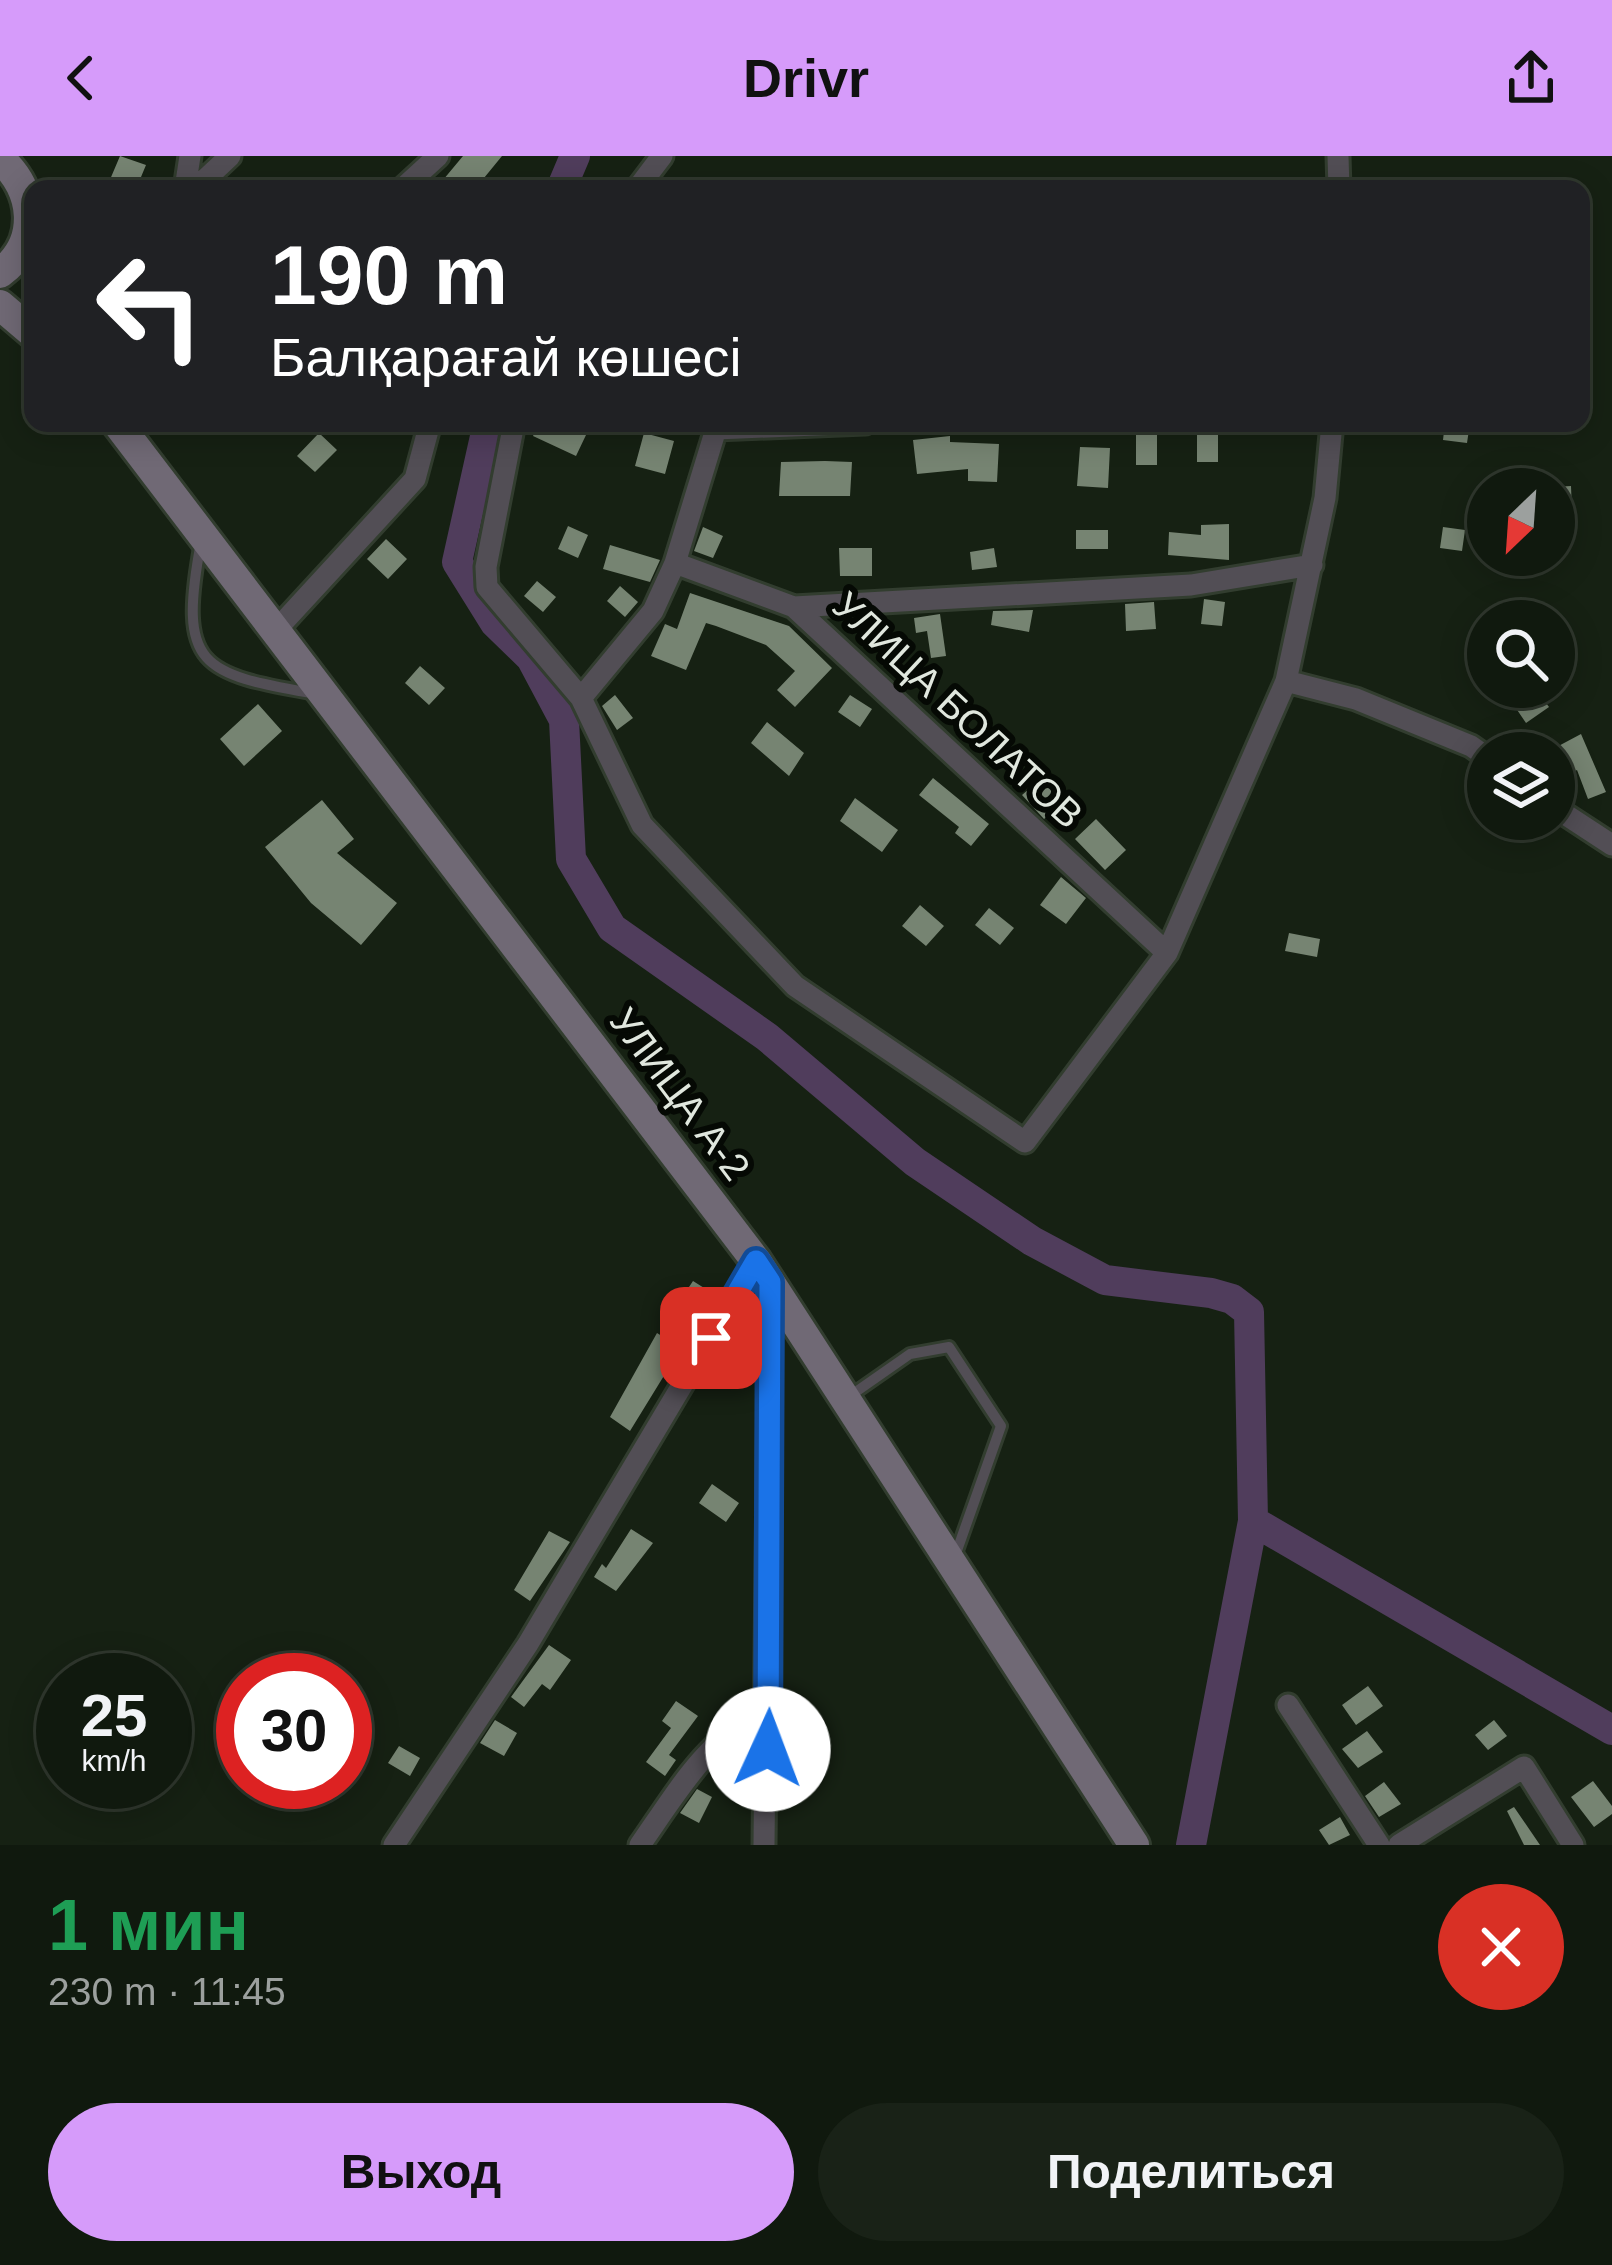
<!DOCTYPE html>
<html lang="ru">
<meta charset="utf-8">
<style>
:root{--surface:#10190e;--page:#192217;--text:#f1f3f6;--muted:#9ca09e;--line:#30382e;--accent:#d69bfa}
body{margin:0;font-family:Helvetica,sans-serif;background:var(--page);color:var(--text);height:100vh;display:flex;flex-direction:column;font-size:45px;white-space:nowrap}
*{box-sizing:border-box;margin:0}
p{font-size:39px;color:var(--muted)}
.icon{flex:none;width:66px;height:66px;fill:none;stroke:currentColor;stroke-width:2;stroke-linecap:round;stroke-linejoin:round}
.map{position:relative;height:1689px;overflow:hidden}
.panel{display:flex;flex-direction:column;background:var(--surface);flex:1}
.panel>*{flex:none}
.hud{position:absolute;left:24px;top:24px;width:1566px;height:252px;border-radius:24px;box-shadow:0 6px 30px #0003,0 0 0 3px var(--line);background:#202124;color:#fff;overflow:hidden}
.needle{width:78px;rotate:205deg}
.tools{position:absolute;left:1467px;top:312px;display:grid;gap:24px}
.tools a{display:grid;place-items:center;width:108px;height:108px;border-radius:50%;background:var(--surface);box-shadow:0 6px 30px #0003,0 0 0 3px var(--line);font-size:60px}
.speed{position:absolute;left:36px;top:1497px;display:flex;gap:24px;font-size:60px;font-weight:700;text-align:center}
.speed>*{display:grid;place-content:center;width:156px;height:156px;border-radius:50%;background:var(--surface);box-shadow:0 6px 30px #0003,0 0 0 3px var(--line);line-height:1}
.speed small{font-size:30px;font-weight:400}
.speed .limit{border:18px solid #d22;background:#fff;color:#111}
.pin{position:absolute;display:grid;place-items:center;width:102px;height:102px;color:#fff;margin:-51px;border-radius:24px;box-shadow:0 6px 18px #0006}
.me{position:absolute;width:132px;margin:-66px;rotate:2deg;stroke-linejoin:round;filter:drop-shadow(0 0 9px #0008)}
.turn{display:flex;align-items:center;gap:42px;height:252px;padding:0 48px;font-size:54px}
.turn .icon{width:156px;height:156px;stroke-width:2.5}
.turn b{display:block;font-size:84px;line-height:102px}
.round{display:grid;place-items:center;flex:none;width:126px;height:126px;border-radius:63px;background:var(--page)}
.summary{display:flex;align-items:center;justify-content:space-between;height:204px;padding:0 48px}
h1{font-size:72px;font-weight:700;line-height:90px;color:#1e9e55}
.button{display:flex;gap:24px;margin-top:auto;padding:24px 48px}
.button a{flex:1;height:138px;border-radius:72px;background:var(--accent);color:#111;font-size:48px;font-weight:700;line-height:138px;text-align:center}
.button a+a{background:var(--page);color:var(--text)}
header{display:flex;justify-content:space-between;align-items:center;height:156px;padding:0 48px;background:var(--accent);color:#111;font-size:54px;font-weight:700}
.map>svg:first-child{display:block}
.lines{fill:none;stroke-linecap:round;stroke-linejoin:round}
.river{stroke:#503d5c;stroke-width:30}
.building{fill:#768472}
.service-casing{stroke:#323d2f;stroke-width:16}
.minor-casing{stroke:#323d2f;stroke-width:27}
.secondary-casing{stroke:#323d2f;stroke-width:36}
.service{stroke:#524e55;stroke-width:10}
.minor{stroke:#524e55;stroke-width:21}
.secondary{stroke:#706975;stroke-width:30}
.route-casing{stroke:#114b97;stroke-width:30}
.route{stroke:#1a73e8;stroke-width:21}
.labels{text-anchor:middle;dominant-baseline:central;stroke-width:12;stroke-linejoin:round;paint-order:stroke}
.street-label{font-size:39px;fill:#e0e7de;stroke:#050904}
</style>
<header><svg class="icon" aria-label="back" viewBox="0 0 24 24"><path d="M15 5l-7 7 7 7"/></svg>Drivr<svg class="icon" aria-label="share" viewBox="0 0 24 24"><path d="M12 15V3M7 8l5-5 5 5M5 13v7h14v-7"/></svg></header>
<div class="map">
<svg width="1612" height="1689" viewBox="0 0 1612 1689">
<rect width="100%" height="100%" fill="#162113"/>
<g class="lines">
<path class="river" d="M561,33L575,0
M488,267L457,406L495,467L531,502L564,564L571,703L612,772L767,881L915,1006L1032,1085L1105,1124L1211,1137L1232,1143L1249,1156L1253,1365L1191,1689
M1253,1365L1612,1574"/>
</g>
<path class="building" d="M120,0L146,9L136,33H106Z
M463,0H502L475,33H454L443,24Z
M539,267H560L586,279L576,300L533,280Z
M1445,267H1470L1467,287L1443,284Z
M1218,274V306H1197V275Z
M319,277L337,294L315,316L297,300Z
M644,277L674,285L665,318L635,310Z
M1157,277V309H1136V278Z
M950,280V286L999,288L997,326L968,325V313L917,318L913,284Z
M1080,291L1110,292L1108,332L1077,330Z
M825,305L852,306L850,340H779L781,306Z
M1571,330L1572,355L1554,357V331Z
M1229,368V404L1168,399L1169,376L1201,379V369Z
M568,370L588,379L578,402L558,393Z
M703,371L723,380L713,402L694,395Z
M1443,371L1465,374L1462,395L1440,392Z
M1076,374H1108V393H1076Z
M386,383L407,403L388,423L367,403Z
M610,389L660,404L650,426L603,413Z
M839,392H872V420H840Z
M994,392L997,411L972,414L970,396Z
M537,425L556,441L543,456L524,440Z
M620,430L638,446L625,461L607,445Z
M690,437L789,470L832,512L795,551L777,534L795,515L766,489L716,470L706,467L686,514L651,500L665,468L677,473Z
M1204,443L1225,446L1222,470L1201,468Z
M1154,446L1156,473L1126,475L1125,448Z
M1033,454L1029,476L991,469L993,455Z
M940,458L946,500L931,502L927,475L916,477L914,462Z
M420,510L445,532L429,549L405,527Z
M1524,531H1534L1549,551L1526,567L1509,542Z
M615,539L633,562L617,574L602,550Z
M850,539L872,553L860,571L838,556Z
M258,548L282,575L244,610L220,583Z
M767,566L804,597L789,620L751,587Z
M1581,578L1606,636L1588,643L1577,614L1565,620L1551,594Z
M1043,621L1065,645L1044,663L1022,639Z
M933,622L989,668L971,690L955,677L959,671L919,639Z
M855,642L898,674L882,696L840,665Z
M322,644L354,683L337,697L397,747L361,789L311,747L265,691Z
M1096,663L1126,694L1105,714L1075,683Z
M1061,721L1086,742L1066,768L1040,749Z
M920,749L944,770L926,790L902,770Z
M989,752L1014,772L1000,789L975,769Z
M1289,777L1320,783L1317,801L1285,795Z
M693,1125L709,1135L696,1156L679,1146Z
M657,1177L681,1192L630,1275L610,1261Z
M712,1328L739,1347L726,1366L699,1347Z
M631,1373L653,1387L616,1435L594,1421L602,1408L606,1412Z
M549,1375L570,1386L530,1445L514,1434Z
M549,1489L571,1504L550,1534L542,1528L524,1551L511,1541Z
M1368,1530L1383,1550L1356,1569L1342,1549Z
M676,1545L698,1560L669,1599L676,1604L665,1620L646,1606L671,1572L662,1565Z
M495,1564L517,1577L504,1600L480,1587Z
M1494,1564L1507,1580L1488,1594L1475,1579Z
M1367,1575L1383,1596L1358,1612L1342,1593Z
M399,1590L420,1602L410,1620L388,1607Z
M1593,1625L1612,1650V1658L1594,1671L1571,1641Z
M1384,1626L1401,1648L1379,1661L1365,1640Z
M697,1633L712,1641L699,1667L680,1657Z
M1514,1651L1540,1689H1524L1507,1655Z
M1340,1661L1350,1679L1329,1689L1319,1674Z"/>
<g class="lines">
<defs>
<path id="service" d="M201,386C178,510 199,518 317,538
M847,1242L910,1198L949,1191L1001,1270L954,1403"/>
<path id="minor" d="M1338,0L1339,33
M185,33L190,0
M195,33L230,0
M402,33L438,0
M637,33L662,0
M514,267L486,411L487,431L581,542L642,669L795,830L1025,986L1167,797L1286,525
M1332,267L1325,342L1286,525L1356,543L1471,590L1488,602
M675,407L794,451L1167,797
M794,451L1191,429L1312,409
M277,473L415,323L430,267
M581,542L653,455L675,407L716,273L865,267
M1554,651L1612,689
M1288,1549L1379,1689
M394,1689L528,1488L756,1105
M640,1689C687,1621 701,1594 770,1545
M764,1689L770,1127
M1399,1689L1524,1611L1573,1689"/>
<path id="secondary" d="M0,3C36,34 41,87 0,117
M0,149L33,177
M117,267L756,1105L1134,1689"/>
</defs>
<use href="#service" class="service-casing"/>
<use href="#minor" class="minor-casing"/>
<use href="#secondary" class="secondary-casing"/>
<use href="#service" class="service"/>
<use href="#minor" class="minor"/>
<use href="#secondary" class="secondary"/>
</g>
<g class="lines">
<defs>
<path id="route" d="M711,1182L756,1105L770,1126L768,1593"/>
</defs>
<use href="#route" class="route-casing"/>
<use href="#route" class="route"/>
</g>
<g class="labels">
<g class="street-label">
<text transform="translate(958 554) rotate(43)">УЛИЦА БОЛАТОВ</text>
<text transform="translate(680 938) rotate(53)">УЛИЦА А-2</text>
</g>
</g>
</svg>
<div class="tools">
<a><svg class="needle" viewBox="-14 -14 28 28"><path d="M0-13l5 13h-10z" fill="#e53935"/><path d="M0 13l5-13h-10z" fill="#9ca09e"/></svg></a>
<a><svg class="icon" aria-label="search" viewBox="0 0 24 24"><circle cx="10" cy="10" r="6"/><path d="M15 15l6 6"/></svg></a>
<a><svg class="icon" aria-label="layers" viewBox="0 0 24 24"><path d="M12 4l9 5-9 5-9-5zM3 14l9 5 9-5"/></svg></a>
</div>
<div class="speed"><div>25<small>km/h</small></div><div class="limit">30</div></div>
<div class="pin" style="left:711px;top:1182px;background:#d93025"><svg class="icon" aria-label="arrive" viewBox="0 0 24 24"><path d="M6 21V4h12l-3 4 3 4H6"/></svg></div>
<svg class="me" style="left:768px;top:1593px" viewBox="-20 -20 40 40"><circle r="19" fill="#fff"/><path d="M0-13L10 11 0 6-10 11z" fill="#1a73e8"/></svg>
<div class="hud">
<div class="turn"><svg class="icon" aria-label="left" viewBox="0 0 24 24"><path d="M17 20v-9H6M10 6l-5 5 5 5"/></svg><div><b>190 m</b>Балқарағай көшесі</div></div>
</div>
</div>
<section class="panel">
<div class="summary"><div><h1>1 мин</h1><p>230 m · 11:45</p></div><a class="round" style="background:#d93025;color:#fff"><svg class="icon" aria-label="close" viewBox="0 0 24 24"><path d="M6 6l12 12M18 6L6 18"/></svg></a></div>
<div class="button"><a>Выход</a><a>Поделиться</a></div>
</section>
